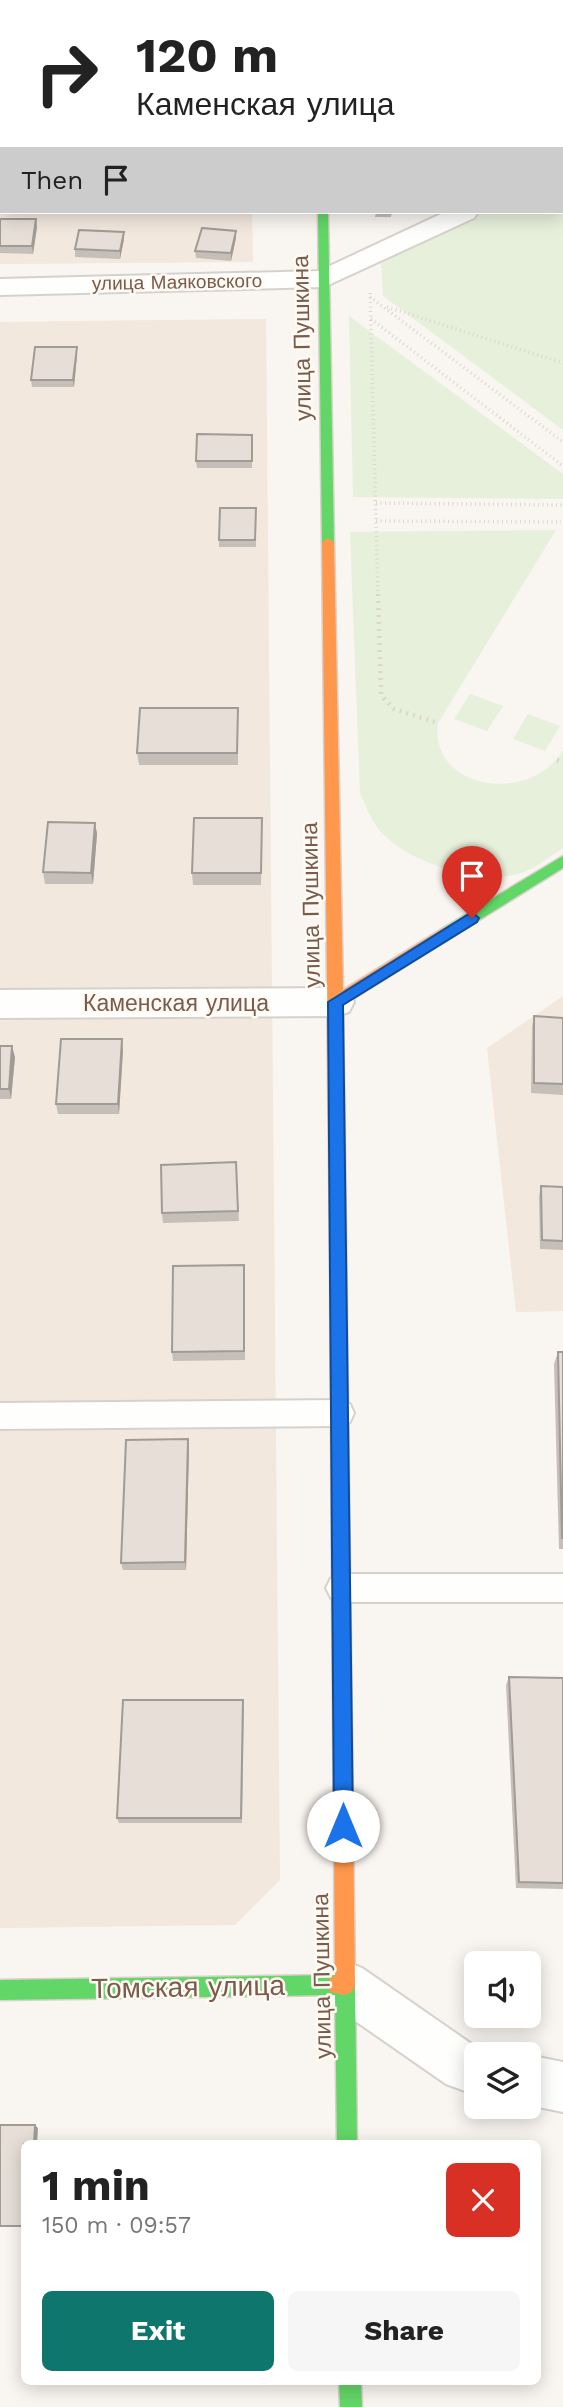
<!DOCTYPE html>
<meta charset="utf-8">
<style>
:root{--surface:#fff;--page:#f6f6f6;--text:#222;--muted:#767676;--accent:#0f766e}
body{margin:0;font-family:"Work Sans",sans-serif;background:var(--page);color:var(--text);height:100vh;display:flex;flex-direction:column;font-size:26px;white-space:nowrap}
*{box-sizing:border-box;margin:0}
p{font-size:23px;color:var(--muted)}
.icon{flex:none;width:38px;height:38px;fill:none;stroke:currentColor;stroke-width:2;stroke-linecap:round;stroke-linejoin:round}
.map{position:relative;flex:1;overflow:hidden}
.side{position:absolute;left:21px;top:2140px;width:520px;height:245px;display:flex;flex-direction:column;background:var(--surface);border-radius:10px;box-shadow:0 4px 18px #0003}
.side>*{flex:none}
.hud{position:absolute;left:0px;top:0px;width:564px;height:214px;box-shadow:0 4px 18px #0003;background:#fff;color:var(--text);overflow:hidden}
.controls{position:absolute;left:464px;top:1951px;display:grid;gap:14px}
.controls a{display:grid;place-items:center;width:77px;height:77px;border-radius:10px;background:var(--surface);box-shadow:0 4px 18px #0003;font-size:35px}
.pin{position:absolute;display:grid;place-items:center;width:60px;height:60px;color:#fff;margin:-72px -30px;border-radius:50% 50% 50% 0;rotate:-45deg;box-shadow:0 0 7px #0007}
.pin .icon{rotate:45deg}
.me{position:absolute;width:77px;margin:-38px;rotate:0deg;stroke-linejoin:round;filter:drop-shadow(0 0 5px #0008)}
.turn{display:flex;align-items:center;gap:24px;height:147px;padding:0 21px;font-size:32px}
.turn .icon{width:91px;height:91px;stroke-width:2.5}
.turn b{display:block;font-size:49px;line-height:60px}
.then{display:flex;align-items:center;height:66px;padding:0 21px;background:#0003;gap:14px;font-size:26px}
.round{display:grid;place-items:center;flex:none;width:74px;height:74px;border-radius:10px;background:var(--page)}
.head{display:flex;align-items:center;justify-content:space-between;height:119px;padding:0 21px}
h1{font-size:42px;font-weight:700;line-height:52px}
.action{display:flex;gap:14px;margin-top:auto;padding:14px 21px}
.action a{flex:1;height:80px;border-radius:10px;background:var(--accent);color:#fff;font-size:28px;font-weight:700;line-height:80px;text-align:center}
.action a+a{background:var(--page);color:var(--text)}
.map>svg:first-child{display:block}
.residential{fill:#f2e8de}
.green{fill:#e7f0db}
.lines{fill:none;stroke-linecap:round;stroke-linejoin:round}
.lane-casing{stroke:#d7d1cb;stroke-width:4}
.street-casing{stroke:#d7d1cb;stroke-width:4}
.fast-casing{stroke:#d9d2cb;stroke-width:3}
.slow-casing{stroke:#d9d2cb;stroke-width:3}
.path-far1{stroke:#dcd5d0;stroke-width:3.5;stroke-dasharray:1 3.5;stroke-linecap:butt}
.path{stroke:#dcd5d0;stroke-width:4.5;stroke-dasharray:2 5;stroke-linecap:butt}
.lane{fill:#fefefd;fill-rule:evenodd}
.street{fill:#fefefd;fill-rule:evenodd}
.fast{fill:#63d668;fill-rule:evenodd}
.slow{fill:#ff974d;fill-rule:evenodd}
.wall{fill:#c6bfb9}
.shaded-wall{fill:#a19b96}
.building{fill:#e6ded7;stroke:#a19b96;stroke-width:2}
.route{fill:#1a73e8;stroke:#114b97;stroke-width:2}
.labels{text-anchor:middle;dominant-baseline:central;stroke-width:5;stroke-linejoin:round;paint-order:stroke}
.far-street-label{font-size:19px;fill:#7a5c4d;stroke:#fffaf3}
.street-label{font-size:23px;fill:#7a5c4d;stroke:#fffaf3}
.near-street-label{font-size:28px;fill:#7a5c4d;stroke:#fffaf3}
</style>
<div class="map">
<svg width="563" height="2407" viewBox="0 0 563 2407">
<rect width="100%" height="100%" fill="#f9f5f0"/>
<path class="residential" d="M0,156L2,212H252L253,262L0,264Z
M266,319L280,1880L235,1925L0,1928V322Z
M563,996V1311L516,1312L487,1048Z"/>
<path class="green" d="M563,173V430L383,296L381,262L484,212H562Z
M349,316L563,474V499L353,497Z
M556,530L438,723C429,792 533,804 563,750V848C550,856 535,869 521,873C482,886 413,864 384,835C372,823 367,809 360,793L350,532Z
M470,694L503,706L487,731L454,719Z
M528,714L560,726L545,751L513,739Z"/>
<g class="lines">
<defs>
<path id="lane" d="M0,43H2V53H0Z
M340,1400L350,1404L354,1413L350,1422L340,1426L0,1429V1403Z
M341,1574H563V1602H341L331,1598L326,1588L331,1578Z"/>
<path id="street" d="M562,157H563V173H562Z
M445,212H478L474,218L324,287L0,295V279L319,271Z
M336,988L349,992L354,1002L349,1012L336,1016L0,1018V990Z
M345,1961L362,1968L473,2045L493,2053L476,2054V2095L446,2084L328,2002L321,1985L328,1968Z
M528,2055L563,2062V2112L528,2105Z"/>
<path id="fast" d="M315,0H325L326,2H316Z
M318,212H328L334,542L328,546L322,542Z
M563,856V868L455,935H445L443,931L445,927Z
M338,1234L344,1236L346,1241L350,1576L347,1582L341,1584L335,1582L332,1576L330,1241L332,1236Z
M337,1975L352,1978L355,1985L357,2144H337L335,1995L0,2000V1980Z
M339,2382H361L362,2407H340Z"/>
<path id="slow" d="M328,538L334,542L343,990L445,927H455L457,931L455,935L343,1005L346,1241L344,1246L338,1248L332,1246L330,1241L322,542Z
M341,1568L347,1570L350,1576L355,1985L352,1992L345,1995L330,1992L327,1985L330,1978L335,1976L332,1576L335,1570Z"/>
</defs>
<use href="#lane" class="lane-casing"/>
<use href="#street" class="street-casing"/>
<use href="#fast" class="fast-casing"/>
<use href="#slow" class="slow-casing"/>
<path class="path-far1" d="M370,293L378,596
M370,297L563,442
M387,307L563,363
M371,319L563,466
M376,503L563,505
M376,521L561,522"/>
<path class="path" d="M378,594L381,695L394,709L438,723
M557,760L563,762"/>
<use href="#lane" class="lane"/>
<use href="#street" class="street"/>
<use href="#fast" class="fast"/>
<use href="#slow" class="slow"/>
</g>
<path class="wall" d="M0,75H2V125H0Z
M376,212H392L391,217H375Z
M0,219L37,227L33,254L0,253Z
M236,231V238L231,261L196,258L195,251Z
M124,239L120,259L75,257V249Z
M77,355L74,387H32L31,380Z
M252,435V468H197L196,461Z
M256,508V547H219V540Z
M238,708V765H139L137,753Z
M262,818L261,885H193L192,873Z
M95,823L97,834L93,884H45L43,872Z
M534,1016L563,1018V1095L531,1093L532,1027Z
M0,1046L15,1057L11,1099H0Z
M123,1050L119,1114H58L56,1104Z
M236,1162L239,1221L163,1223L162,1213Z
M541,1186L563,1187V1250L540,1249L539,1196Z
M244,1265L245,1360L173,1361L172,1352Z
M558,1352H563V1549H559L554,1364Z
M189,1448L186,1570H123L121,1563Z
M509,1677L563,1678V1889L516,1888L506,1685Z
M244,1707L242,1823H119L117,1818Z"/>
<path class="shaded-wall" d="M36,219L37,227L33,254L32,246Z
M236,231V238L231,261V253Z
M124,232V239L120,259V251Z
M77,347V355L74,387L73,380Z
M95,823L97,834L93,884L91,873Z
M122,1039L123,1050L119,1114L118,1104Z
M12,1046L15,1057L11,1099L9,1089Z
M188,1439L189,1448L186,1570L185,1562Z
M35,2125L38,2128L37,2144H34Z"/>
<path class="building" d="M0,75H2V108H0Z
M0,219H36L32,246H0Z
M202,228L236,231L231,253L195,251Z
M79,230L124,232L120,251L75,249Z
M35,347H77L73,380H31Z
M197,434L252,435V461H196Z
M220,508H256L255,540H219Z
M140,708H238L237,753H137Z
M194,818H262L261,873H192Z
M48,822L95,823L91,873L43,872Z
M534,1016L563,1018V1084L534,1083Z
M61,1039H122L118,1104H56Z
M0,1046H12L9,1089H0Z
M236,1162L238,1211L162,1213L161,1165Z
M541,1186L563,1187V1241L542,1240Z
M244,1265V1351L172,1352L173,1266Z
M558,1352H563V1538H562Z
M188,1439L185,1562L121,1563L126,1440Z
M509,1677L563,1678V1883L519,1882Z
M123,1700H243L241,1818H117Z
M0,2125H35L34,2144H24V2226H0Z"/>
<path class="route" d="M472,912L479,918L477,922L343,1005L353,1826L350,1833L343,1836L337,1833L334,1826L328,1002Z"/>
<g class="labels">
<g class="far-street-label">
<text transform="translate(177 282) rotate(-1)">улица Маяковского</text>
</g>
<g class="street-label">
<text transform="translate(302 338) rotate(-91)">улица Пушкина</text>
<text transform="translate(311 905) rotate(-91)">улица Пушкина</text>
<text x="176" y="1003">Каменская улица</text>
<text transform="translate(322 1976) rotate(-91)">улица Пушкина</text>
</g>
<g class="near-street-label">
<text transform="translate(188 1987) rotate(-1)">Томская улица</text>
</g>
</g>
</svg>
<div class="controls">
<a><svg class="icon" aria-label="sound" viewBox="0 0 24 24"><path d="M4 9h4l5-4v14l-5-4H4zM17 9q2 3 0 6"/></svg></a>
<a><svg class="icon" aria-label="layers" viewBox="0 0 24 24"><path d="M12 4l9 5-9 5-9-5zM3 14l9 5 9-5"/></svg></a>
</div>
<div class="pin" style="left:472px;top:918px;background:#d93025"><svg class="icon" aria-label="arrive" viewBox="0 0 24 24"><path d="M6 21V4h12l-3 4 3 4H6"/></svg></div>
<svg class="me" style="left:343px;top:1826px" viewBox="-20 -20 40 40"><circle r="19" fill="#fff"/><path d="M0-13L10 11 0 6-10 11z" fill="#1a73e8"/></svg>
<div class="hud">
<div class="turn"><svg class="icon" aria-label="right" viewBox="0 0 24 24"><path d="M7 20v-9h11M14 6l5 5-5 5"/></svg><div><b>120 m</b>Каменская улица</div></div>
<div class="then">Then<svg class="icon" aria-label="arrive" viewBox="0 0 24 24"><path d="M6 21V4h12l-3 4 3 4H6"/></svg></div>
</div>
<section class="side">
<div class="head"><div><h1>1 min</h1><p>150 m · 09:57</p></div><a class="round" style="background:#d93025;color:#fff"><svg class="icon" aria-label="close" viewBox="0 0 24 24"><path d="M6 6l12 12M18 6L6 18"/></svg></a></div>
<div class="action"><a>Exit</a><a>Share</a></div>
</section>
</div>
